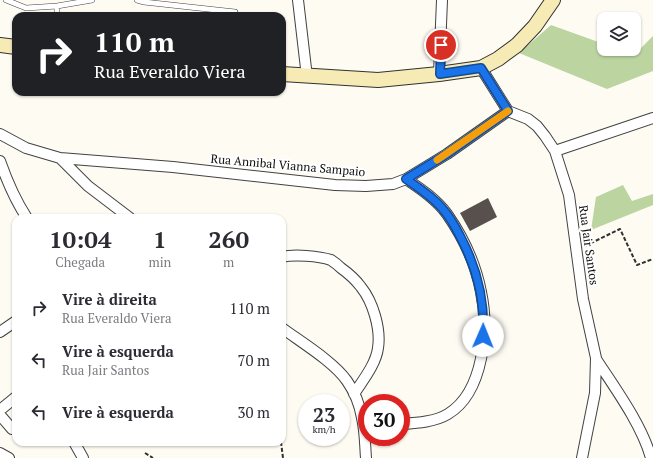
<!DOCTYPE html>
<html lang="pt">
<meta charset="utf-8">
<style>
:root{--surface:#fff;--page:#f7f7f7;--text:#2b2b33;--muted:#7c7c81}
body{margin:0;font-family:"PT Serif",serif;background:var(--page);color:var(--text);height:100vh;display:flex;flex-direction:column;font-size:15px;white-space:nowrap}
*{box-sizing:border-box;margin:0}
p{font-size:13px;color:var(--muted)}
.icon{flex:none;width:22px;height:22px;fill:none;stroke:currentColor;stroke-width:2;stroke-linecap:round;stroke-linejoin:round}
.map{position:relative;flex:1;overflow:hidden}
.sheet{position:absolute;left:12px;top:214px;width:274px;height:232px;display:flex;flex-direction:column;background:var(--surface);border-radius:12px;box-shadow:0 1px 3px #0004}
.sheet>*{flex:none}
.top-card{position:absolute;left:12px;top:12px;width:274px;height:84px;border-radius:12px;box-shadow:0 1px 3px #0004;background:#202124;color:#fff;overflow:hidden}
.fabs{position:absolute;left:597px;top:12px;display:grid;gap:8px}
.fabs a{display:grid;place-items:center;width:44px;height:44px;border-radius:8px;background:var(--surface);box-shadow:0 1px 3px #0004;font-size:20px}
.speed{position:absolute;left:298px;top:394px;display:flex;gap:8px;font-size:20px;font-weight:700;text-align:center}
.speed>*{display:grid;place-content:center;width:52px;height:52px;border-radius:50%;background:var(--surface);box-shadow:0 1px 3px #0004;line-height:1}
.speed small{font-size:10px;font-weight:400}
.speed .limit{border:6px solid #d22;background:#fff;color:#111}
.pin{position:absolute;display:grid;place-items:center;width:34px;height:34px;color:#fff;margin:-17px;border:2px solid #fff;border-radius:50%;box-shadow:0 1px 4px #0007}
.me{position:absolute;width:44px;margin:-22px;rotate:1deg;stroke-linejoin:round;filter:drop-shadow(0 0 3px #0008)}
.turn{display:flex;align-items:center;gap:14px;height:84px;padding:0 16px;font-size:18px}
.turn .icon{width:52px;height:52px;stroke-width:2.5}
.turn b{display:block;font-size:28px;line-height:34px}
.eta{display:flex;justify-content:space-evenly;align-items:center;height:68px;text-align:center}
.eta b{font-size:24px;font-weight:600;line-height:28px}
ul{padding:0;list-style:none}
li{display:flex;align-items:center;gap:12px;height:52px;padding:0 16px}
li div{flex:1}
li b{display:block;font-size:15px}
li em{font-style:normal}
.map>svg:first-child{display:block}
.forest{fill:#bbd4a0}
.building{fill:#57504d}
.lines{fill:none;stroke-linecap:round;stroke-linejoin:round}
.lane-casing{stroke:#424242;stroke-width:6}
.street-casing{stroke:#424242;stroke-width:12}
.secondary-casing{stroke:#313131;stroke-width:16}
.path{stroke:#313131;stroke-width:2;stroke-dasharray:4 2;stroke-linecap:butt}
.lane{stroke:#fff;stroke-width:5}
.street{stroke:#fff;stroke-width:10}
.secondary{stroke:#f6eab5;stroke-width:14}
.route-casing{stroke:#114b97;stroke-width:10}
.route{stroke:#1a73e8;stroke-width:7}
.slow{stroke:#f59e0b;stroke-width:7}
.labels{text-anchor:middle;dominant-baseline:central;stroke-width:4;stroke-linejoin:round;paint-order:stroke}
.street-label{font-size:12px;fill:#0f0f0f;stroke:#fff}
</style>
<div class="map">
<svg width="653" height="458" viewBox="0 0 653 458">
<rect width="100%" height="100%" fill="#fefbf3"/>
<path class="forest" d="M551,25L604,44V49H617L634,55L653,36V71L607,89L519,53Z
M623,185L632,201L653,194V205L591,230L596,197Z"/>
<path class="building" d="M488,198L497,217L470,231L460,213Z"/>
<g class="lines">
<defs>
<path id="lane" d="M6,0L26,8L57,6
M137,0L144,2L235,12
M57,16V6L92,0"/>
<path id="street" d="M298,0L307,77
M481,68L508,111L528,119L537,126L545,136L555,151L569,195L583,299L596,358L595,393L582,458
M439,74L442,0
M0,134L26,148L60,158L173,167L335,185L366,186L393,184L406,179L447,154L508,111
M555,151L653,118
M60,158L88,186L130,218
M0,161C7,181 15,200 27,218
M282,257C294,254 319,256 331,260C334,262 338,265 341,268C348,273 355,279 361,287C373,302 381,329 378,348C376,364 363,380 354,394
M282,328C301,342 334,362 347,381C354,391 360,406 362,418C365,430 365,445 366,458
M0,332L16,321
M596,359C615,388 642,425 651,458
M0,410L16,397
M0,415L12,429
M401,424C416,423 435,422 448,414C484,392 489,329 481,292C476,265 463,237 447,214C437,200 421,189 406,179
M74,442L83,458
M0,453L9,458"/>
<path id="secondary" d="M0,45L16,47
M282,74L378,80L439,74L481,68L498,59L517,45L535,26L553,0"/>
</defs>
<use href="#lane" class="lane-casing"/>
<use href="#street" class="street-casing"/>
<use href="#secondary" class="secondary-casing"/>
<path class="path" d="M585,246L620,229L637,265L653,259
M281,442L283,458
M145,453L153,458"/>
<use href="#lane" class="lane"/>
<use href="#street" class="street"/>
<use href="#secondary" class="secondary"/>
</g>
<g class="lines">
<defs>
<path id="route" d="M441,45L440,74L481,68L508,111L447,154L406,179C419,188 432,196 442,208C449,216 455,226 460,236C477,268 485,299 483,336"/>
</defs>
<use href="#route" class="route-casing"/>
<use href="#route" class="route"/>
<path class="slow" d="M437,160L508,111"/>
</g>
<g class="labels">
<g class="street-label">
<text transform="translate(288 165) rotate(5)">Rua Annibal Vianna Sampaio</text>
<text transform="translate(589 245) rotate(82)">Rua Jair Santos</text>
</g>
</g>
</svg>
<div class="fabs">
<a><svg class="icon" aria-label="layers" viewBox="0 0 24 24"><path d="M12 4l9 5-9 5-9-5zM3 14l9 5 9-5"/></svg></a>
</div>
<div class="speed"><div>23<small>km/h</small></div><div class="limit">30</div></div>
<div class="pin" style="left:441px;top:45px;background:#d93025"><svg class="icon" aria-label="arrive" viewBox="0 0 24 24"><path d="M6 21V4h12l-3 4 3 4H6"/></svg></div>
<svg class="me" style="left:483px;top:336px" viewBox="-20 -20 40 40"><circle r="19" fill="#fff"/><path d="M0-13L10 11 0 6-10 11z" fill="#1a73e8"/></svg>
<div class="top-card">
<div class="turn"><svg class="icon" aria-label="right" viewBox="0 0 24 24"><path d="M7 20v-9h11M14 6l5 5-5 5"/></svg><div><b>110 m</b>Rua Everaldo Viera</div></div>
</div>
<section class="sheet">
<div class="eta">
<div><b>10:04</b><p>Chegada</p></div>
<div><b>1</b><p>min</p></div>
<div><b>260</b><p>m</p></div>
</div>
<ul>
<li><svg class="icon" aria-label="right" viewBox="0 0 24 24"><path d="M7 20v-9h11M14 6l5 5-5 5"/></svg><div><b>Vire à direita</b><p>Rua Everaldo Viera</p></div><em>110 m</em></li>
<li><svg class="icon" aria-label="left" viewBox="0 0 24 24"><path d="M17 20v-9H6M10 6l-5 5 5 5"/></svg><div><b>Vire à esquerda</b><p>Rua Jair Santos</p></div><em>70 m</em></li>
<li><svg class="icon" aria-label="left" viewBox="0 0 24 24"><path d="M17 20v-9H6M10 6l-5 5 5 5"/></svg><div><b>Vire à esquerda</b></div><em>30 m</em></li>
</ul>
</section>
</div>
